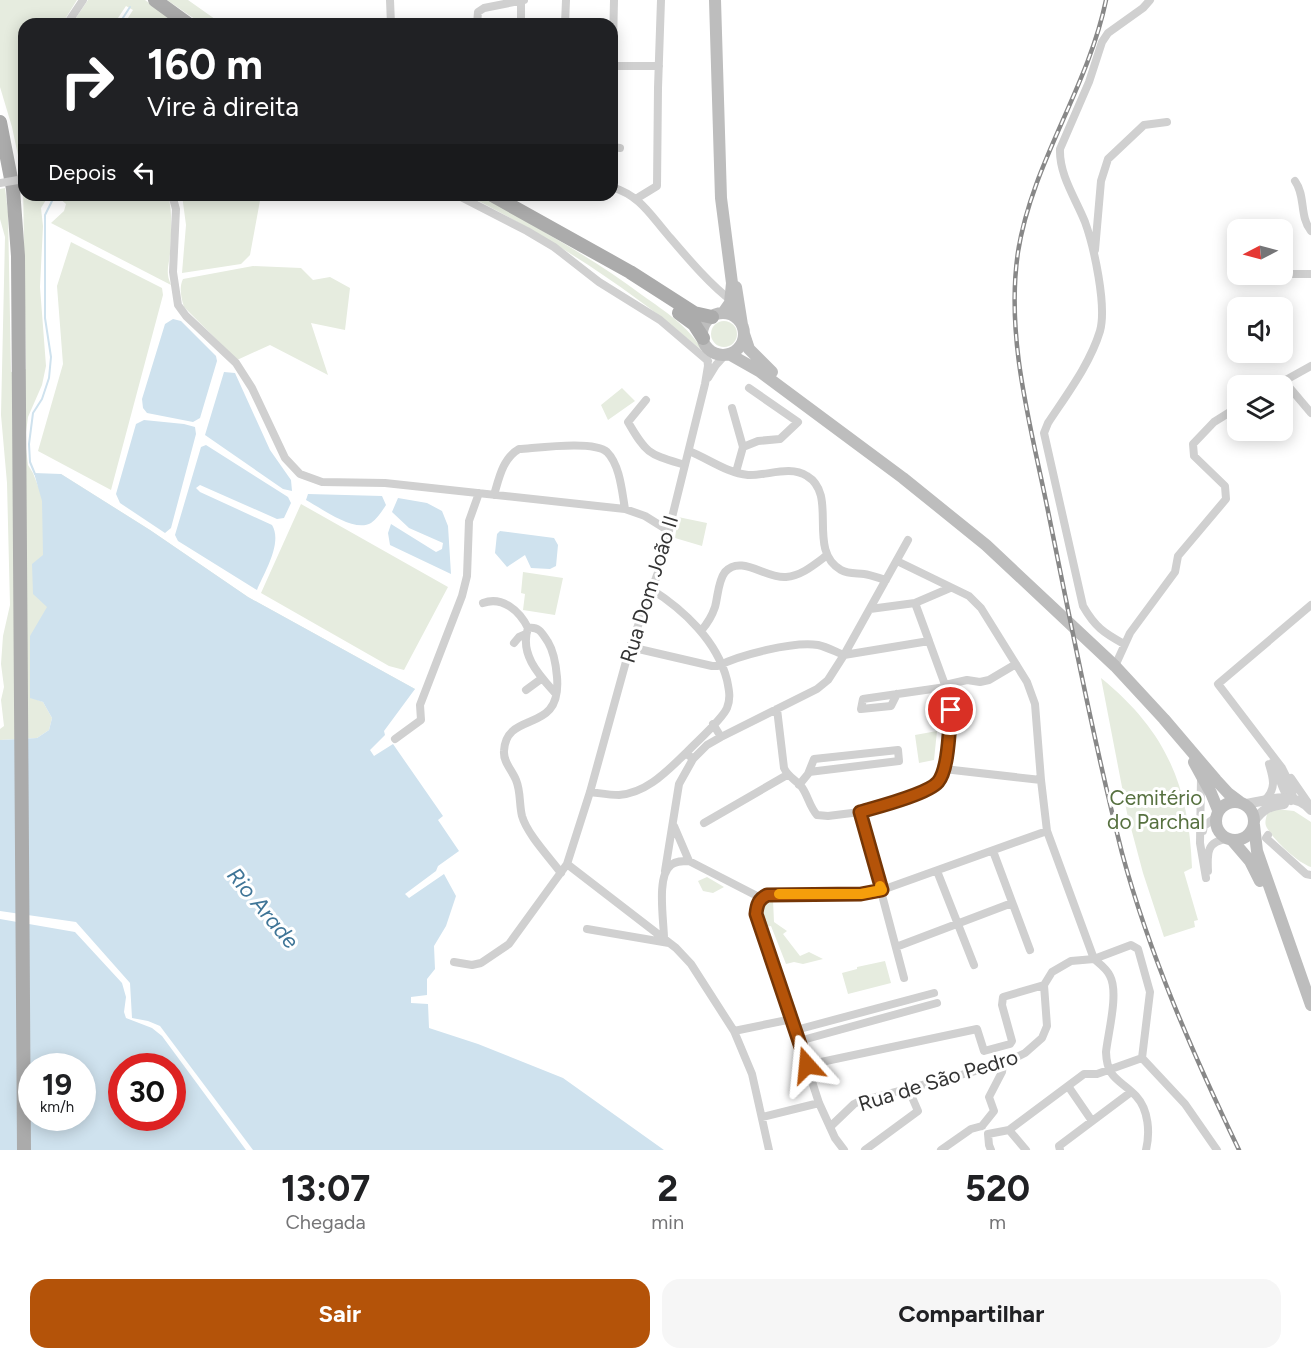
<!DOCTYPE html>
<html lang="pt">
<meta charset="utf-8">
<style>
:root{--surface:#fff;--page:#f6f6f6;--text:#202124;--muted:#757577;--accent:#b45309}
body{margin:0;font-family:Figtree,sans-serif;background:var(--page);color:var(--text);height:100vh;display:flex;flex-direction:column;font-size:22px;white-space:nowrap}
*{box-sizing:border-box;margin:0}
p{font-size:20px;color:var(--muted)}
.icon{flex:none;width:33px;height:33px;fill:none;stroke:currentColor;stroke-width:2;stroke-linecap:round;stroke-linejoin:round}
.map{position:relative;height:1150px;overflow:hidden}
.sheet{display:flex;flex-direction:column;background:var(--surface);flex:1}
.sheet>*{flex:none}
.banner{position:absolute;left:18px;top:18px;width:600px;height:183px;border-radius:18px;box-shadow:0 3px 15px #0003;background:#202124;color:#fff;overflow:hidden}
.needle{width:39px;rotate:264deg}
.buttons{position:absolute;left:1227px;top:219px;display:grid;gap:12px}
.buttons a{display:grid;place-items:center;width:66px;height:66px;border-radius:12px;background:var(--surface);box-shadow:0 3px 15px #0003;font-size:30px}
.speed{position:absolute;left:18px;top:1053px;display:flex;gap:12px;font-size:30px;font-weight:700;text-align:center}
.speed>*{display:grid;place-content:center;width:78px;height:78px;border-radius:50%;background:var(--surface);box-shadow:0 3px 15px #0003;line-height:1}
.speed small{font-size:15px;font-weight:400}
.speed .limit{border:9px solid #d22;background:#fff;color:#111}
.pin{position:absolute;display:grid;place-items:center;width:51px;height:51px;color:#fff;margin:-26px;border:3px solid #fff;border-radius:50%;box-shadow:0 2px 6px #0007}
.me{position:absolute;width:66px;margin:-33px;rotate:342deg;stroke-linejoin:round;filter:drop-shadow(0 0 4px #0008)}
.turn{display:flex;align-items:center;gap:21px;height:126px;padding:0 30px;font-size:27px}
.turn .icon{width:78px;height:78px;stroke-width:2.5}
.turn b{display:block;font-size:42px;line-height:51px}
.then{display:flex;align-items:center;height:57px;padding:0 30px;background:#0003;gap:12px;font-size:22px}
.eta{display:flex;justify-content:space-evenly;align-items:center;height:102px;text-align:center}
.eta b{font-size:36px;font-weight:700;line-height:42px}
.button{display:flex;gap:12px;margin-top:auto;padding:12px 30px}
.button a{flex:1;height:69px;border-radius:18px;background:var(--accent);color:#fff;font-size:24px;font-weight:700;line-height:69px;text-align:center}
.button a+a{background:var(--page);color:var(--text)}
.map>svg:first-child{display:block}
.green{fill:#e6ecdf}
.water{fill:#cfe2ee;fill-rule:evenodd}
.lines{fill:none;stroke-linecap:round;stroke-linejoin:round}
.stream{stroke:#cfe2ee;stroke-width:2}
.minor{stroke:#d0d0d0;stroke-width:8}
.tertiary{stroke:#d0d0d0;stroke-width:10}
.secondary{stroke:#bdbdbd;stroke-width:12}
.primary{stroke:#ababab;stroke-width:14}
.rail-casing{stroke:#888;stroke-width:4.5}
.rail{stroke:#fff;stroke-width:2;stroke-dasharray:7;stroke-linecap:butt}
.minor-bridge{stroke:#d0d0d0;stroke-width:8}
.route-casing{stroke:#753606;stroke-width:15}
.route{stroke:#b45309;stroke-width:10}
.slow{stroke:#f59e0b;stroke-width:10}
.labels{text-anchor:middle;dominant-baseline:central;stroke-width:6;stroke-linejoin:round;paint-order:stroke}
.street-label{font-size:21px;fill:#333;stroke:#fff}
.park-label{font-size:21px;fill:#56703f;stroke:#fff}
.water-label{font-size:22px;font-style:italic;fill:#3f7597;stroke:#fff}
</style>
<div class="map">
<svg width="1311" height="1150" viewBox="0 0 1311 1150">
<rect width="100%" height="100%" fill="#fff"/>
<path class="green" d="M0,0H77L62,24H24V173L22,174L12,127L0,87Z
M88,0H145L178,24H124L133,10L126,6L114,24H72Z
M167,0H188L222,24H202Z
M23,184L24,195H49L41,208L43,226L40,287L46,366L42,385L28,417L25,440L28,465L33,473L38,486L61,474L150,530L248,597L415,689L395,707L30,697L43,702L52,718L49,730L37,738L0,740V729L4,726L1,700L4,687L1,664L3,636L10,605L7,483L1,415L5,237L0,219V189L5,188L8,212L11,372L26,369Z
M65,195H168C173,214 171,233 170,253C169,266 165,272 171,285L51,223L64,211L66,204L58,197Z
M182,195H261L250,255L241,264L182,273L186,225Z
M467,195H479L489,200C541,230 594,259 642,295C666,312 688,326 703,351C681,334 660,315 637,299C584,260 526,225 467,195Z
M71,242L162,288L163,295L111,490L38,451L63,364L57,286Z
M253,266L301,268L313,280L330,277L350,288L345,330L311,323L328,375L270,345L237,360L184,307C181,298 179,287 183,279Z
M711 334a13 13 0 1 1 26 0a13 13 0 1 1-26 0Z
M622,388L635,401L608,420L601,405Z
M301,504L448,587L404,670L389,666L261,593Z
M678,517L707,523L702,546L675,538Z
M523,572L563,578L555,615L523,610L525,594L521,593Z
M1101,678C1166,731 1189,785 1192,868L1184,872L1198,920L1194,921L1195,927L1164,937L1143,873L1127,813Z
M937,731L934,760L919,763L915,735Z
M1276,809L1294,811L1311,822V867C1297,862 1275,841 1267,828C1264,823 1266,819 1267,814Z
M707,877L724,887L713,893L703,891L698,881Z
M773,900L774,922L787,931L783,934L800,956L809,952L823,959L803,964L794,962L786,964L771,926L766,927C763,919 758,911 764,903Z
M885,961L891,983L848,994L842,973L857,969V967Z"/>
<path class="water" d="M173,319L181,321L216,356L217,361L200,418L193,422L147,413L143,408L142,399L165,324Z
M224,372L235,373L270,450L291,480L292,491L283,489L205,435Z
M144,420L184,424L195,427L196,434L171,528L165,533L120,503L116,494L136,424Z
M206,445L288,497L291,503L284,518L277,519L200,485L196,488L200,492L272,525C283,543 264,573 257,590L178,541L175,535L201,447Z
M34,473L61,474L150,530L248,597L415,689L384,731L385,735L370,750L374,756L393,744L443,816L438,820L459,851L438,866L436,871L405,894L409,898L444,874L456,896L446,926L434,946L435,969L427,979V995L411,997V1003L428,1004L429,1028L478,1044L563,1078L664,1150H253L160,1026L148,1021L132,1018L130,983L76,922L0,911V740L37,738L49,730L52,718L43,702L30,698V636L47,607L33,594L32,564L43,555L42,501Z
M308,494L382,496L386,505C382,511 377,519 371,523C354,533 321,508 306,500Z
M398,498L427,503L442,511L448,526L451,574L390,545L388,533L391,524L436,552L442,549L443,543L409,528L392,512Z
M500,531L554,538L558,545L556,566L550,569L531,568L525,555L507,567L495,553L497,534Z
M0,919L75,932L122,983L126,997L124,1012L126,1018L152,1028L162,1036L246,1150H0ZM32,1066H82V1118H32ZM122,1066H172V1118H122Z"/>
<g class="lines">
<path class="stream" d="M119,24L130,7
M35,474L30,462L29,444L33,413L42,399L49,378L51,357L45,318V215L55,195"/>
<path class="minor" d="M390,0L391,24
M67,24L83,0
M477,24L478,12L484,8L524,0
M521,24V1
M565,24L566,0
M612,66H659
M612,92L614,0
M612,147L620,148
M1295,181C1306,196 1299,216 1311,231
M612,187C640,196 649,213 667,234C685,255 710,285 732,301
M172,195L176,209L173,272L178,305L186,316L236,363L252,388L285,458L300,474L322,482L385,483L625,509L645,516L669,531
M457,195L527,231L554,247L599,282L660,320L708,361
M639,197L657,186L658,88L661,0
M1095,250L1101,181L1108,159L1144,125L1167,122
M1282,274H1311
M708,378L716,365L725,355
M1284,381L1311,413
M1275,386L1311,366
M646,400L628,422C647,455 649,454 685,465
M732,408L743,447L736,472
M743,447L758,441L780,439L798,422L749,388
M689,451C709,459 727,473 748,475C767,476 790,465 807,476C839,495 806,550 841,570C848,574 857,573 864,574C871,575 879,578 886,580
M494,495C499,478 503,458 519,449C537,448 594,440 607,452C620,465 622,492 625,509
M897,561L969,596L981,608L1027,682L1035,704L1041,780L1047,831
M651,589C684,610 717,641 727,680C729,690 731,698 727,708C722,720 696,742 686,753L693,759L707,745L721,737L713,724
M483,603C502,596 519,610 528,628
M915,603L950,588
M870,609L915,603L929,641
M701,631C707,624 712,616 715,607C718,596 718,581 725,572C741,554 766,579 786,577C801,576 814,565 826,556
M514,643L519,637L526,634
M1124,644C1104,633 1095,627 1083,606L1044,433L1048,423C1067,394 1090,364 1100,331C1107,306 1094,247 1085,222C1076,199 1059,175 1060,149L1089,82L1102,42L1108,33L1143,8L1150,0
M630,647L712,666H718C739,655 794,641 818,645C827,647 836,652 844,655
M844,655L929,641L948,693L951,710L944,769
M1115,666L1130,633L1175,572L1178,556L1226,499L1225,486L1194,456L1193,444L1214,422L1238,407
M945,685L967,680L980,682L989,680L1016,664
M526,690L541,679
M556,694C540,676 519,655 528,628C539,626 542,633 548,642C554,652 556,665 557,677C562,736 506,709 504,751C503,762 512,770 516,780C521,792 519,804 522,816C527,834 550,858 561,873
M897,694L891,706L861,709L863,699L946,687
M777,709L784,768C788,777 795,779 801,786C808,795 809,806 817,815L828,816L860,812L929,789L939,782L944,769L1041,780
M721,737L817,689L828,680L844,655L908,540
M395,739L421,720L420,705L462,596L467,576L469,521L479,493
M1273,762C1279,775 1282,792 1291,801
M1201,778L1200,843L1206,878
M1291,778L1311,807
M799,785L808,774L814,759L898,750L899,761L809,772
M590,792C599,793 609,795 619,795C647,793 667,771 686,753
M1265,800C1277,788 1273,778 1269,764
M1288,801L1293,797L1290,784L1282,768L1218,684L1311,605
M860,812L904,978
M704,823L787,775
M674,826L689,861
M1203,831L1204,826L1216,817
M1268,835L1266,838L1306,874L1311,875
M993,851L1030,950
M567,864L676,948L691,964L734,1031L752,1074L769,1150
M665,871L679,784L693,759
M937,871L974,965
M1208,871C1207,853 1207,841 1227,839
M761,898L767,895L861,894L882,890L1047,831L1094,959L1131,945L1138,949L1150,992L1142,1058L1185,1104L1217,1150
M761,898L757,905V913L819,1103L835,1138L844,1150
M587,929L669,943
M664,939C664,921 656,876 671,865C676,861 682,861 689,861L761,898
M896,947L1012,903
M454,962L472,965L481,963L509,944L567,864L590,792L630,647L659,570L705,384L708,366L706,345
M796,1030L934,993
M734,1031L792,1019
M799,1041L937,1003
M807,1065L977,1029L984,1051L1010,1044L1012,1041L1002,1005L1003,997L1044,985
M1068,1086L1092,1121
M762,1117L819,1103
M982,1126L994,1111L989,1097L1002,1072L1003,1064
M830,1127L854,1104L860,1101L1003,1064L1025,1053L1042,1038L1047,1026L1044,985L1052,972L1071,961L1094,959C1100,964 1107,969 1110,976C1119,993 1108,1033 1106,1052C1107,1080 1120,1079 1136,1096C1149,1110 1150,1133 1146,1150
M1009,1130L1026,1150
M988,1134L1009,1130L1084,1074H1097L1142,1058
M988,1134L989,1145L991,1150
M865,1150L918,1111L908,1088
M941,1150L971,1129L982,1126
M1060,1150L1059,1146L1131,1092"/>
<path class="tertiary" d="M1245,804C1267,801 1294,790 1311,810
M1254,821C1263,809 1269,806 1284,804"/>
<path class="secondary" d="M715,0L721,198L732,283L730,303L723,313
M736,287L742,325
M702 334a21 21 0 1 1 42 0a21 21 0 1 1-42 0Z
M744,334L749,349L772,372
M729,354L759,371L903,478L986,545L1115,666L1164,719L1216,780L1228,793L1240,802
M1194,762L1211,793L1218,810
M1216 821a19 19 0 1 1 38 0a19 19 0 1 1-38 0Z
M1254,825L1257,851L1311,1005
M1232,840L1250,861L1260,881"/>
<path class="primary" d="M155,0L188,24
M0,122L13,189L18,256L24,1150
M492,195L630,272L694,313L712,317
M679,313L694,324L703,338"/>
<defs>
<path id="rail" d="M1106,0C1088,88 1032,163 1018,252C1005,340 1032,430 1049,516C1072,629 1094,742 1122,853C1150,956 1193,1054 1239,1150"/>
</defs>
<use href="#rail" class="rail-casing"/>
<use href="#rail" class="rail"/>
<path class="minor-bridge" d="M0,183L24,179"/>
</g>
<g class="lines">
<defs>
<path id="route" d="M807,1065L756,914C757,904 759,899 767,895L861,894L882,890L860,812C877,807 928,794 938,782C949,769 949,727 951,710"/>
</defs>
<use href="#route" class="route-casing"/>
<use href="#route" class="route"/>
<path class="slow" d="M779,894H861L882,890L880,886"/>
</g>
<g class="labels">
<g class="street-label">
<text transform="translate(649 589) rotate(-73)">Rua Dom João II</text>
<text transform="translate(938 1080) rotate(-17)">Rua de São Pedro</text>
</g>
<g class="park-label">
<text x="1156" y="797">Cemitério<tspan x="1156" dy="24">do Parchal</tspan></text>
</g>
<g class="water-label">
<text transform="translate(263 908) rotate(50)">Rio Arade</text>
</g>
</g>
</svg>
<div class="buttons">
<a><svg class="needle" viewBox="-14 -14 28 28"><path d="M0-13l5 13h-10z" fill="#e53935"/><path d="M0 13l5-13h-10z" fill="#757577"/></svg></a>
<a><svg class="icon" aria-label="sound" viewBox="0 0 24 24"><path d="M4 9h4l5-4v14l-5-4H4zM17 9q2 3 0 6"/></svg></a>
<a><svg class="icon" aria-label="layers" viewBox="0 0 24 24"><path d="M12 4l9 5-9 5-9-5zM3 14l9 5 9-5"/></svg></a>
</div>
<div class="speed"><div>19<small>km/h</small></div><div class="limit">30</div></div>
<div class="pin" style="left:951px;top:710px;background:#d93025"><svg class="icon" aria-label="arrive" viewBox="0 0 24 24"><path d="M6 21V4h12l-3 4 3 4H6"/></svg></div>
<svg class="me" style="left:807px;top:1065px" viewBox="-20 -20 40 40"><path d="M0-17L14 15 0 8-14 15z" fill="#b45309" stroke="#fff" stroke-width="4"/></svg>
<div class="banner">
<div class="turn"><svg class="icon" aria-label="right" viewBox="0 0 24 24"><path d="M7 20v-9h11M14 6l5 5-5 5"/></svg><div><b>160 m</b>Vire à direita</div></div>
<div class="then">Depois<svg class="icon" aria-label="left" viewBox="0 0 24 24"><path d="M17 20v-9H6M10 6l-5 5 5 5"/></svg></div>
</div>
</div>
<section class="sheet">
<div class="eta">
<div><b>13:07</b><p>Chegada</p></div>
<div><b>2</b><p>min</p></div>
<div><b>520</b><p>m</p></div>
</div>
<div class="button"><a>Sair</a><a>Compartilhar</a></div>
</section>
